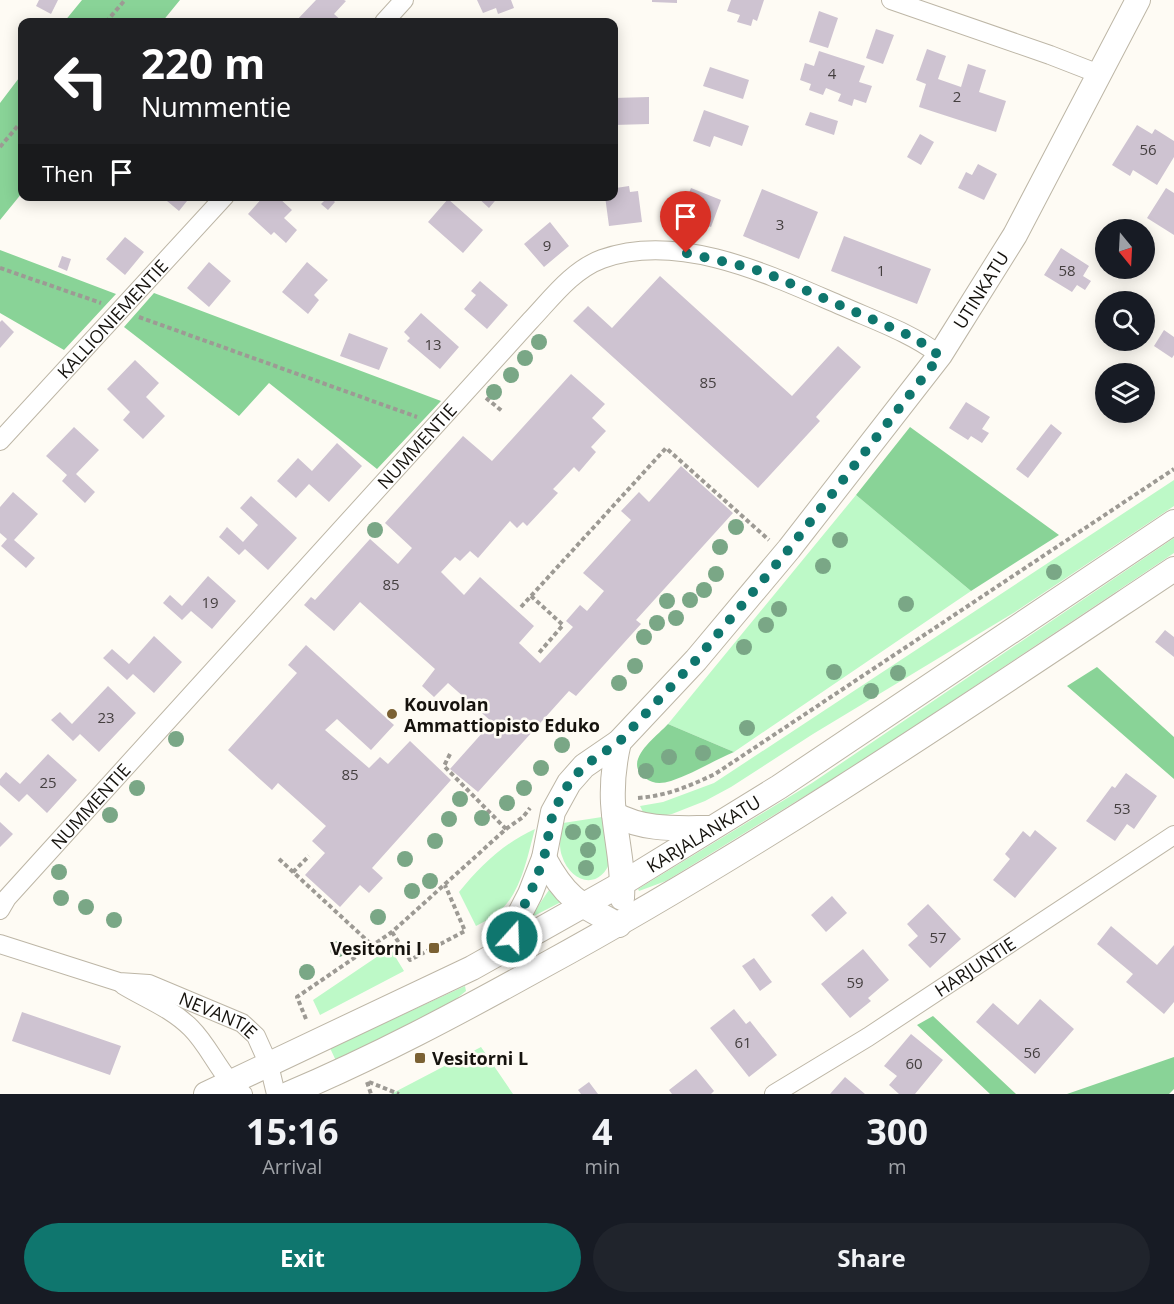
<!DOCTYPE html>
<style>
:root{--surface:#171b24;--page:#20242c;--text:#f1f3f6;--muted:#9ea1a6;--accent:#0f766e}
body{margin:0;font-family:"Open Sans",sans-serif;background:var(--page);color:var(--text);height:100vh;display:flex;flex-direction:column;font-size:22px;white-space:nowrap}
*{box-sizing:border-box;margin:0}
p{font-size:20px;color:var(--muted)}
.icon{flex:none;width:33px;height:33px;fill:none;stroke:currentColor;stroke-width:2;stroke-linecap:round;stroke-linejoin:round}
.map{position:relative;height:1094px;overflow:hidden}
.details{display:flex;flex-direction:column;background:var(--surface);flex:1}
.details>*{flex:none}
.banner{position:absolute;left:18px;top:18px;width:600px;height:183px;border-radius:12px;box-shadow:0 3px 15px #0003;background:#202124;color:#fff;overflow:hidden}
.needle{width:39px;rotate:162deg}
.tools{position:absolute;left:1095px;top:219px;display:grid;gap:12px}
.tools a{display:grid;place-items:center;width:60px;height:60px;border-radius:50%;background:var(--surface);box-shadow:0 3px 15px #0003;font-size:30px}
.pin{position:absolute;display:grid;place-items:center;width:51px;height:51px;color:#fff;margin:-62px -26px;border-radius:50% 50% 50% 0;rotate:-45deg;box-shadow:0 0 6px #0007}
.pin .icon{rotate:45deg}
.me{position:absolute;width:66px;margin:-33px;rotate:20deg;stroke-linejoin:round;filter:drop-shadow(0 0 4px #0008)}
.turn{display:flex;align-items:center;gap:21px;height:126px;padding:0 24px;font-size:27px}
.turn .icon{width:78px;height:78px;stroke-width:2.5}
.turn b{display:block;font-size:42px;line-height:51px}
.then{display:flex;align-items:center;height:57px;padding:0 24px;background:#0003;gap:12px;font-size:22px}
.eta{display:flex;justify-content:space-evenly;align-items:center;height:102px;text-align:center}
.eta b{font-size:36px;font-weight:700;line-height:42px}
.primary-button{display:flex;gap:12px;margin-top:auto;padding:12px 24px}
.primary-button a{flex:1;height:69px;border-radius:36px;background:var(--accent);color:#fff;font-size:24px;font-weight:700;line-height:69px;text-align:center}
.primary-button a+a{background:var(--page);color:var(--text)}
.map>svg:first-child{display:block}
.green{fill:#bdf9c7}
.forest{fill:#89d397}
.building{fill:#cec3d1}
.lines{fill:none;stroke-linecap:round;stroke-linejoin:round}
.street-casing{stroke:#bdb6a6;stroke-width:20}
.secondary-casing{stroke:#bdb6a6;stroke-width:26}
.path{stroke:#9d9a94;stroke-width:4;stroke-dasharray:4.5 3;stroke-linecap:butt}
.street{stroke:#fff;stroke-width:18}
.secondary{stroke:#fff;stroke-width:24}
.tree{fill:#7aa786}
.route{stroke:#0f766e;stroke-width:10;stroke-dasharray:0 18}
.poi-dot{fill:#7b6133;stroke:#fefbf4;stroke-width:2}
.labels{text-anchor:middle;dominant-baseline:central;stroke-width:5;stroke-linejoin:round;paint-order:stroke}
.number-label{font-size:15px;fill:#443f3f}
.street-label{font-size:18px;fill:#16130e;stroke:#fefbf4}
.poi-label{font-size:18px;font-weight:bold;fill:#16130e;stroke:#fefbf4;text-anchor:start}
</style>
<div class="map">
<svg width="1174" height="1094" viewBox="0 0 1174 1094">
<rect width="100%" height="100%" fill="#fefbf4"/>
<path class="green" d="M1174,480V506L1015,612L813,734L731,787L705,801L672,814L661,816L643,812L640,806L663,802L714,783Z
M856,495L971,591L734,752L668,724Z
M1174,538V553L867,758L666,881L639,891L638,889L812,783Z
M602,817L611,859C601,891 571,884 562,856C558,845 561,833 563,823Z
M535,829C527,857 521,896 496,914C490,919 483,922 476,926L459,892C481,865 504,843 535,829Z
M549,890L561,902L530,918Z
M390,948L404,971L320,1015L313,1000Z
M465,986L466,991L446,1007L337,1063L330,1048Z
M481,1047L513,1094H391Z"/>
<path class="forest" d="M82,0H180L162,22H64Z
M22,74V193L0,220V103Z
M0,250L116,294L64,350L0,313Z
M154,293L441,401L377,469L269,383L239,416L124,327Z
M910,427L1059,535L971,591L856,495Z
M1097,667L1174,737V779L1067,686Z
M668,724L734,752C713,761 692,774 671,781C661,784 653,784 645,778C622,761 655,738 668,724Z
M933,1016L1016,1094H990L917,1025Z
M1174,1057V1089L1169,1094H1067Z"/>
<path class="building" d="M39,0H58L51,14L36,6Z
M316,0H344L346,1L334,14L343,22H295Z
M477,0H511L514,8L498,14L496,8L483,13Z
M652,0H677V3L652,2Z
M731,0H764L757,21L753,19L751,26L737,22L740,15L727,11Z
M819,11L838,18L828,48L809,42Z
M876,29L894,35L883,64L866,58Z
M927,49L946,56L938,79L961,87L968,64L986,70L979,92L1006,101L996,132L919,107L926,84L916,80Z
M819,51L865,66L859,82L872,86L866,103L854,99L852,106L838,101L841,94L826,88L823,95L809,90L811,84L800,80L805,63L814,66Z
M710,67L749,80L743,99L703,86Z
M649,97V124L614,125V98Z
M704,110L749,126L742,146L714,136L710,147L693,141Z
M810,112L838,121L834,135L805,125Z
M1137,125L1152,134L1155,129L1174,141V157L1157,185L1133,170L1130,176L1112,165Z
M920,134L934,142L921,165L907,157Z
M978,164L997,174L984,200L958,188L966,172L972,175Z
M629,186L630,192L638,191L642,222L609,226L605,196H614V194H617L616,188Z
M691,188L721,200L711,227L680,215Z
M1166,188L1174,193V235L1147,218Z
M762,189L818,212L799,259L743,236Z
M161,196H191L179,211Z
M264,196H277L292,210L284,218L297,230L286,243L274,232L271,235L248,214Z
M329,196L335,202L328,210L321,204Z
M476,196H499L489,208Z
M448,199L483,230L463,253L428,222Z
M550,222L569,246L544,267L524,244Z
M844,236L931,269L917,304L831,271Z
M125,237L144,252L125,275L106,259Z
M1061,248L1089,266L1083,276L1091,281L1085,290L1077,285L1072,292L1044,275Z
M62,256L71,259L67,271L58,267Z
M209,262L231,281L209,307L187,288Z
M307,262L328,280L314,295L319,300L308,314L282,292Z
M660,276L792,396L838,346L861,367L816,417L820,421L758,488L573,321L588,306L612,328Z
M480,281L508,305L487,329L464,309L476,295L471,291Z
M421,313L459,347L440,369L407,341L410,338L404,332Z
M2,320L14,332L0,348V322Z
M1164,330L1174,337V355L1172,358L1154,346Z
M349,333L388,348L379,370L340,356Z
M135,360L159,383L146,397L165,416L143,439L123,420L130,412L107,389Z
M571,374L605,404L592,418L606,431L591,447L596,452L579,472L574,467L559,483L553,489L558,493L527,526L523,522L517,528L510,521L478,558L470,551L460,561L455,557L441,572L464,595L480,577L534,626L519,643L540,663L573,627L566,621L580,605L587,611L604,591L583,573L631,520L621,511L639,492L649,502L681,466L733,513L636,620L641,624L576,696L569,691L478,792L450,769L492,722L448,683L434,697L422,686L435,669L360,602L334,631L304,605L311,597L315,600L370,539L398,564L412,548L385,523L463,436L492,461Z
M966,402L990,417L982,429L989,433L982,443L971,436L968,440L949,428Z
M1051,424L1062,433L1028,478L1016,469Z
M74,427L99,450L76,474L95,492L85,503L62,481L67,475L46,456Z
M337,443L362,466L329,502L309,484L296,498L277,481L298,458L312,471Z
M13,492L38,514L14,540L35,558L26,568L1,546L7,539L0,533V507Z
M251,496L297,538L268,570L245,549L239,555L219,537L227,527L243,542L258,525L240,508Z
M208,576L236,601L212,629L191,611L182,620L163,603L170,595L182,606Z
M1165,630L1174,637V657L1155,642Z
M154,636L182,662L154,693L133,674L127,680L103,658L112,649L129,664Z
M306,645L394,725L371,750L337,719L325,730L369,768L380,757L388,764L410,741L451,780L372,868L383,878L369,893L360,885L340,907L305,875L325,853L312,841L326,826L278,783L272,790L228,750L297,673L288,665Z
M108,686L136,713L99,752L80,734L73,741L51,720L60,712L72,724Z
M48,754L77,780L47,813L27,794L19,802L0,785V779L6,772L20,784Z
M1126,773L1157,796L1134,829L1127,824L1115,841L1086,821L1112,786L1115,788Z
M0,822L13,834L0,847Z
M1035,830L1057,848L1015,898L993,880L1010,859L1005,854L1023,831L1030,837Z
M832,896L847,913L826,932L811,915Z
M928,904L961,939L930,968L908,945L918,936L907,924Z
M1111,926L1157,965L1174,945V1002L1164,1014L1126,982L1133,974L1097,944Z
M863,949L889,980L868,998L871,1001L850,1018L821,984Z
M754,958L772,982L760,991L742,966Z
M1040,999L1074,1029L1035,1074L976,1022L993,1003L1018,1025Z
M734,1009L746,1024L750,1021L777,1055L749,1077L710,1028Z
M22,1012L121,1046L110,1075L12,1041Z
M911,1034L943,1060L915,1094H899L889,1085L897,1076L884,1066Z
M696,1069L714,1091L711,1094H672L669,1090Z
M845,1077L865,1094H830Z
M589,1082L598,1094H581L578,1090Z"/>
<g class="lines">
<defs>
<g id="street">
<path d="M891,0L1050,55L1099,74"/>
<path d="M384,22L404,0"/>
<path id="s1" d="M0,441L225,196"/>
<path id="s2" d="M0,910L7,898L530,321C551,299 572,270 602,259C680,231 772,276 842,306C876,321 911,333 940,355"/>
<path id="s3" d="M0,944L119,982L149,984L242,1023L256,1036L269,1065L276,1094"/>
<path d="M123,985C146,999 171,1008 191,1028C211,1048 220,1076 243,1094"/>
<path id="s4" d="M774,1094L868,1037L1174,835"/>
</g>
<g id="secondary">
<path d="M619,742C614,763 612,782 613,803C615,835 624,866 622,898"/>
<path d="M614,814C645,831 677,828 711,828"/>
<path d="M544,858C566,899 579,904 619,925"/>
<path id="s5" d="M509,948L514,925L530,894L544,858L553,812L569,783L584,766L619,742L696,660L789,549L940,355L1015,235L1138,0"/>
<path id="s6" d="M206,1094L472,968L623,883L779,787L1174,522"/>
<path d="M288,1094C376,1057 460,1012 543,966C761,847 967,707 1174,569"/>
</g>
</defs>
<use href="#street" class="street-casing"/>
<use href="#secondary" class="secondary-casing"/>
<path class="path" d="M106,22L125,0
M0,147L22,121
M0,268L101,303
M139,317L417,417
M486,398L502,411
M531,596L563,625L538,654
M521,607L666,448L769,540
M450,754L444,766L506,829
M638,798C666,796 690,786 715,774L1174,469
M279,859L372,945
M293,872L309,856
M392,932L410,960L465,931L445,885
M306,1019L297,997L392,932L506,829L523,817L530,808
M367,1082L371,1094
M369,1082L399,1094"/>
<use href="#street" class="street"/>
<use href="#secondary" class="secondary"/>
</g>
<g class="tree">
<circle cx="539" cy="342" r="8"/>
<circle cx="525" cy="358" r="8"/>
<circle cx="511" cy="375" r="8"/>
<circle cx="494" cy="392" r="8"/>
<circle cx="736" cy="527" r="8"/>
<circle cx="375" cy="530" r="8"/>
<circle cx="840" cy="540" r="8"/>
<circle cx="720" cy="547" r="8"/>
<circle cx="823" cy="566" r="8"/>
<circle cx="1054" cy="572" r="8"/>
<circle cx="716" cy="574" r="8"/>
<circle cx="704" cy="590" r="8"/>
<circle cx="690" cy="600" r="8"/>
<circle cx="667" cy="601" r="8"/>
<circle cx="906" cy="604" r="8"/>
<circle cx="779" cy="609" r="8"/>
<circle cx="676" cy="618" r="8"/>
<circle cx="657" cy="623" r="8"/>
<circle cx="766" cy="625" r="8"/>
<circle cx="644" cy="637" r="8"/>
<circle cx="744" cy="647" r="8"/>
<circle cx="635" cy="666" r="8"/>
<circle cx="834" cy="672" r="8"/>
<circle cx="898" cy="673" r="8"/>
<circle cx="619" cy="683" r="8"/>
<circle cx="871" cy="691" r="8"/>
<circle cx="747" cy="728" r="8"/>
<circle cx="176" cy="739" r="8"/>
<circle cx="562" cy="745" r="8"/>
<circle cx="703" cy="753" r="8"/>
<circle cx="669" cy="757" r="8"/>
<circle cx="541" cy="768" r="8"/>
<circle cx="646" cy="771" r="8"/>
<circle cx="137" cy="788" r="8"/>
<circle cx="524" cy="788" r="8"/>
<circle cx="460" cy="799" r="8"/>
<circle cx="507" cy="803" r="8"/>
<circle cx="110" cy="815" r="8"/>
<circle cx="482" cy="818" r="8"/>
<circle cx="449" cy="819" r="8"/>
<circle cx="573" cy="832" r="8"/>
<circle cx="593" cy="832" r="8"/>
<circle cx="435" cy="841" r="8"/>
<circle cx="588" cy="850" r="8"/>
<circle cx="405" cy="859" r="8"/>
<circle cx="586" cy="868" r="8"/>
<circle cx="59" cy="872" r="8"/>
<circle cx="430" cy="881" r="8"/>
<circle cx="412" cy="891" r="8"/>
<circle cx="61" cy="898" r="8"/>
<circle cx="86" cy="907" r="8"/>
<circle cx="378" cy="917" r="8"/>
<circle cx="114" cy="920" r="8"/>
<circle cx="338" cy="949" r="8"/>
<circle cx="307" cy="972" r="8"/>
</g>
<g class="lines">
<path class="route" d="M512,937L514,925L530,894L544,858L553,812L569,783L584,766L619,742L696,660L789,549L940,356L915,338L773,276L751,268L686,253"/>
</g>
<g class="poi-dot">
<circle cx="392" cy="714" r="6"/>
<rect x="428" y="942" width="12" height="12" rx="3"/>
<rect x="414" y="1052" width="12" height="12" rx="3"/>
</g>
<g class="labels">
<g class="number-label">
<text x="832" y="73">4</text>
<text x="957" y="96">2</text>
<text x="1148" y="149">56</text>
<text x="780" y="224">3</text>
<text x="547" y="245">9</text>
<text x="881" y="270">1</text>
<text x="1067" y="270">58</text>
<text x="433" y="344">13</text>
<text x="708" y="382">85</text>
<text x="391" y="584">85</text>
<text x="210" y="602">19</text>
<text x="106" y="717">23</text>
<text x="350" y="774">85</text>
<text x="48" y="782">25</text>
<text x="1122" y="808">53</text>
<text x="938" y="937">57</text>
<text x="855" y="982">59</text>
<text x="743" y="1042">61</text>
<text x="1032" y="1052">56</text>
<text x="914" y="1063">60</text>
</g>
<g class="street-label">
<text stroke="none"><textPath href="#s5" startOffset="822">UTINKATU</textPath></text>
<text stroke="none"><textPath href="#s1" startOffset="166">KALLIONIEMENTIE</textPath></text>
<text stroke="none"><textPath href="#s2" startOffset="624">NUMMENTIE</textPath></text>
<text stroke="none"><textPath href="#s2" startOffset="138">NUMMENTIE</textPath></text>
<text stroke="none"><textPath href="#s6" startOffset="562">KARJALANKATU</textPath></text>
<text stroke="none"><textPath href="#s4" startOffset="238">HARJUNTIE</textPath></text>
<text stroke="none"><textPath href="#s3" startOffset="231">NEVANTIE</textPath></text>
</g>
<g class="poi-label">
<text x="404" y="704">Kouvolan<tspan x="404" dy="21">Ammattiopisto Eduko</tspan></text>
<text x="422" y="948" text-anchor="end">Vesitorni I</text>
<text x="432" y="1058">Vesitorni L</text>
</g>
</g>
</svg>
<div class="tools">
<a><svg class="needle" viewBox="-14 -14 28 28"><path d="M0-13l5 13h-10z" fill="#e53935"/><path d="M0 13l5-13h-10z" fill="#9ea1a6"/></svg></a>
<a><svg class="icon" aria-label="search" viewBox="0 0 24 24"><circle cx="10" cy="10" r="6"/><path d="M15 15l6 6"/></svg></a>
<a><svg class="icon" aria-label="layers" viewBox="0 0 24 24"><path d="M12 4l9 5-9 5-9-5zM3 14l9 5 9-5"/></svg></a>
</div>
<div class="pin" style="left:686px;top:253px;background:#d93025"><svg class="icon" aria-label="arrive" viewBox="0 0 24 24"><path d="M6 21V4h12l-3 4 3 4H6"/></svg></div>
<svg class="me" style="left:512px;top:937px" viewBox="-20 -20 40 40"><circle r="17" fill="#0f766e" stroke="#fff" stroke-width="3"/><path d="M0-11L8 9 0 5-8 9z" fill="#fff"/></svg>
<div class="banner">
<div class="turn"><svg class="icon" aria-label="left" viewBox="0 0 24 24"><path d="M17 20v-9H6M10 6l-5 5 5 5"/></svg><div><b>220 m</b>Nummentie</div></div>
<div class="then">Then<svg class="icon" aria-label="arrive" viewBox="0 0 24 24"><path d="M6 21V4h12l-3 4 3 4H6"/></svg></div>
</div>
</div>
<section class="details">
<div class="eta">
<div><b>15:16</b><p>Arrival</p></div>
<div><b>4</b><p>min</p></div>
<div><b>300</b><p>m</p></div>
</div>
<div class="primary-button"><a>Exit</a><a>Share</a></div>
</section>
